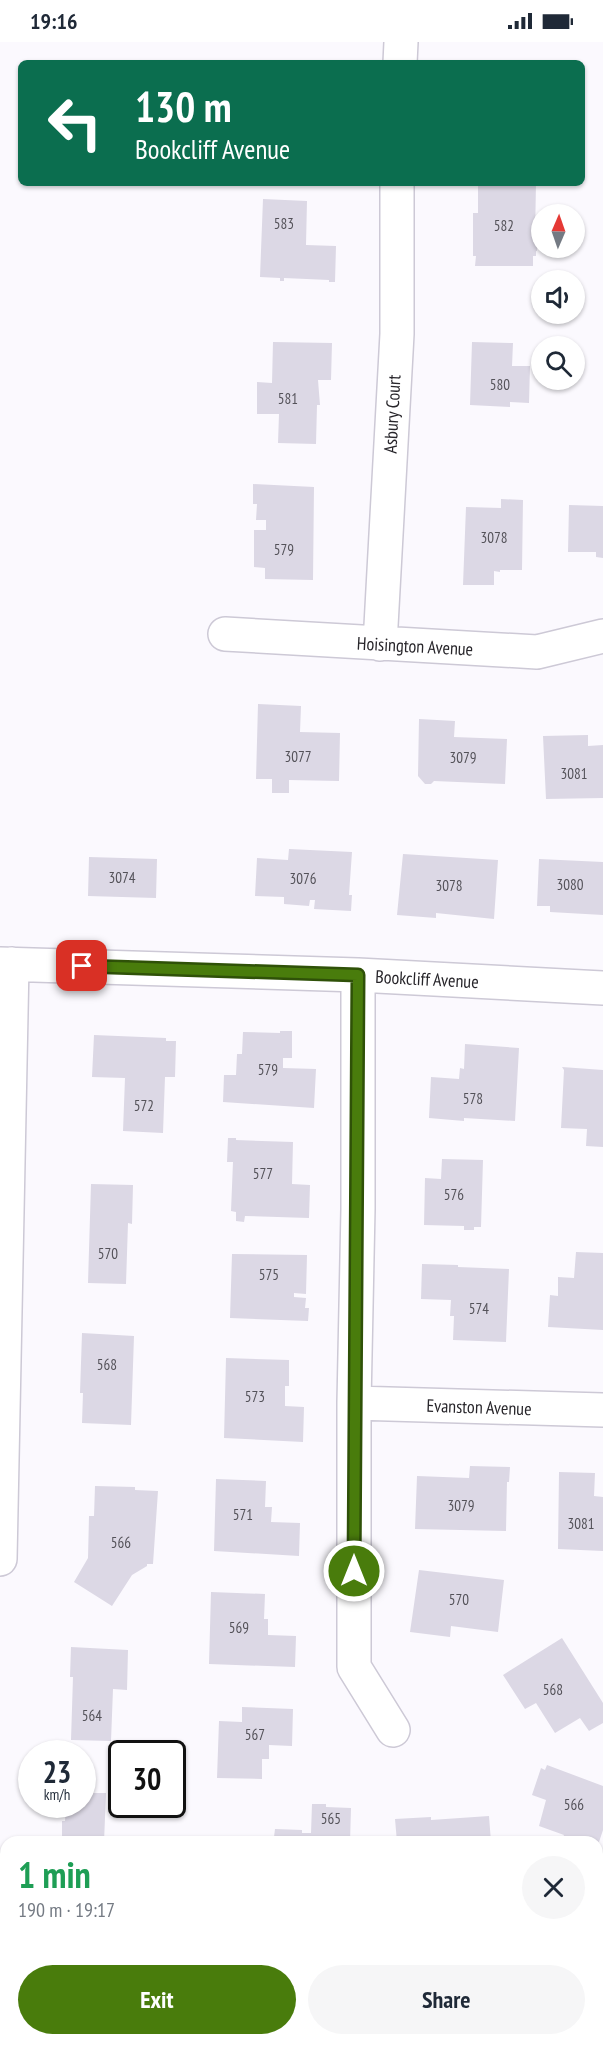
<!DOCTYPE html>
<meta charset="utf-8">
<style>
:root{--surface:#fff;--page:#f6f6f7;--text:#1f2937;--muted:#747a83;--accent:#497c0c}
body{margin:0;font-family:"PT Sans Narrow",sans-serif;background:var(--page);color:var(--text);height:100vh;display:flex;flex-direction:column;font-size:22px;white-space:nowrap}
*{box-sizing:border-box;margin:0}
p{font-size:20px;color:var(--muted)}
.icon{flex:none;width:33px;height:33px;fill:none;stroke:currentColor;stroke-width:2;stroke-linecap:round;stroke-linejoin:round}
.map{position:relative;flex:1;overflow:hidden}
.details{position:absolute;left:0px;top:1794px;width:603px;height:210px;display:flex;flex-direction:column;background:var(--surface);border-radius:18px 18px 0 0;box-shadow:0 2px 4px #0004}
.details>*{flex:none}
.banner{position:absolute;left:18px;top:18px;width:567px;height:126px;border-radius:9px;box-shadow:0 2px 4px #0004;background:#0b6e4f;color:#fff;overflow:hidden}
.needle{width:39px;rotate:2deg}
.tools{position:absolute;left:531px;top:162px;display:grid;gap:12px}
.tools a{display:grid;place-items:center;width:54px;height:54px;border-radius:50%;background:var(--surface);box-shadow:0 2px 4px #0004;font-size:30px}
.speed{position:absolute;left:18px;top:1698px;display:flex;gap:12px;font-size:30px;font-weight:700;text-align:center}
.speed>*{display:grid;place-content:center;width:78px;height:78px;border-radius:50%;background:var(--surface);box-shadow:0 2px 4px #0004;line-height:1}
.speed small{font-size:15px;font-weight:400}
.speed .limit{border:3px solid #111;border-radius:9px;background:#fff;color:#111}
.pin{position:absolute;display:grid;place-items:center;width:51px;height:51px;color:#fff;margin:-26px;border-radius:12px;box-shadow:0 3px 9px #0006}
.me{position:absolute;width:66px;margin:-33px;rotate:0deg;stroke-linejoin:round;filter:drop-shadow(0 0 4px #0008)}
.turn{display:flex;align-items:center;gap:21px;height:126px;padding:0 18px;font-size:27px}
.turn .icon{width:78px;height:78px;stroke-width:2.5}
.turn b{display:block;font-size:42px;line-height:51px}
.round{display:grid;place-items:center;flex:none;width:63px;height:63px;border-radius:32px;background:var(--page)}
.summary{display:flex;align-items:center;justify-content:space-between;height:102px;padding:0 18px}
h1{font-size:36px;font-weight:600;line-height:45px;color:#1e9e55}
.primary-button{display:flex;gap:12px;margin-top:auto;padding:12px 18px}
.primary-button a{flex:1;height:69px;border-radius:36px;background:var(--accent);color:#fff;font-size:24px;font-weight:600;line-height:69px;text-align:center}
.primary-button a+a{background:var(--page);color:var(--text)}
.status{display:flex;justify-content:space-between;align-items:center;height:42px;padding:0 30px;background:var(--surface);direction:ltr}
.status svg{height:16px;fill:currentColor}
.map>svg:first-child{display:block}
.building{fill:#dcd8e5}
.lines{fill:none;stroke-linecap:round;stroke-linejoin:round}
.minor-casing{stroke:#cdc9d6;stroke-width:36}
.minor{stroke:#fff;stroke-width:33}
.route-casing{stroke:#2f5108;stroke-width:15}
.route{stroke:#497c0c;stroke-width:10}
.labels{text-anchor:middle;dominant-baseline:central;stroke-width:5;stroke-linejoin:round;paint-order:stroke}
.number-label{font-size:15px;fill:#545259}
.street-label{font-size:18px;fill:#27252a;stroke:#fff}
</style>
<div class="status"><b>19:16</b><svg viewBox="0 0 49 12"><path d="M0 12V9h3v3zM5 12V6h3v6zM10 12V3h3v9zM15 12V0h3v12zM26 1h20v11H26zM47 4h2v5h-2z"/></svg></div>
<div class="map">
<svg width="603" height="2004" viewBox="0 0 603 2004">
<rect width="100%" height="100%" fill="#fbf9fe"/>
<path class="building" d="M478,141H536L535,195H537V209H536V214H533V224H475L476,214H473V171H478Z
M263,157L307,159L306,203L336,204L335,240H329V238L284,236V239H280V236L260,235Z
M273,300L332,301L331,338H318L320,363H317L316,402L278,401L279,372H257V340L272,341Z
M472,300L513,301L512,324H530L529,361L510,360V365L470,363Z
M253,442L314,445L313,538L265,537V526L254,525V488H266V478H256L257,462H253Z
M501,457L523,458L522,528H500V530L494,529V543H463L466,465L501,466Z
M569,463L603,464V516L596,515V510H568Z
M258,662L301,664L300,690L340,691L339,739L289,738V751H272V737H256Z
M419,677L455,679L454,695L507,697L505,742L434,739L431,742H425L418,734Z
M588,693V704L603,703V756L546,757L543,694Z
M289,807L352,810L349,853H352L351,869L314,867L315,858H310L309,864L284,862V855L255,854L257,816L288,818Z
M403,812L498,818L494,877L436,871V876L397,873Z
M89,815L157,817L156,856L88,854Z
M539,817L603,820V873L550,870V864H537Z
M280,989H292V1016H283V1026L316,1027L314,1066L223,1060L224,1033H236L237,1012H242L243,990L280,991Z
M94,993L166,996V999H176L175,1035H165L163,1091L123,1089L125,1036L92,1035Z
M465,1002L519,1006L515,1079L464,1076V1079L429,1076L431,1035L459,1037L460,1026L464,1027Z
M562,1025L603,1028V1105L586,1104L587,1087L561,1086L564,1028Z
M228,1096H236V1098L293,1100L292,1142L310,1143L309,1176L245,1174L244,1180L236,1179V1170L231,1169L233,1120H227Z
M442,1117L483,1118L481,1185H474V1188H464V1184L424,1183L425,1136L441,1137Z
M91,1142L133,1143L132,1182L128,1181L126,1242L88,1241Z
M576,1210L603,1211V1288L548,1285L550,1253L558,1254V1235L574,1236Z
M232,1212L307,1213L306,1252L294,1251V1255L306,1256L305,1266H309L308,1279L230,1276Z
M422,1222L458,1223V1225L509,1227L506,1300L453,1298L454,1274H450L451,1258L421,1257Z
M82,1291L134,1294L131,1383L82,1381L83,1351H80Z
M226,1316L289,1318V1344H285V1364L304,1365L303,1400L224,1396Z
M470,1424L510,1425L509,1440H507L506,1489L415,1487L417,1434L469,1436Z
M559,1430L595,1431L594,1454L603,1455V1509L558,1507Z
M216,1437L266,1439L265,1465H272L271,1480L300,1481L299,1514L214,1509Z
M95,1444L135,1445V1448L158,1449L153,1522H147V1524L132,1533L112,1564L74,1540L88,1516L89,1474H94Z
M419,1528L504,1538L498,1590L451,1584L450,1595L410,1590Z
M211,1550L265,1552L264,1577H268V1593L296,1594L295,1625L209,1622Z
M562,1596L603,1661V1681L589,1689L580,1676L555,1691L536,1661L525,1667L503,1633Z
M71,1605L128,1608L127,1648L113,1647L111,1699L71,1698L73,1635H70Z
M242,1665L293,1667L292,1704L269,1703V1717H262V1737L217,1736L219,1679L242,1680Z
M547,1723L603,1744V1788L599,1800H561L564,1793L539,1784L546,1758L532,1753L541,1726L545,1728Z
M82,1751H106L104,1800H62V1779H65L66,1762H82Z
M312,1762H326V1765L351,1766L350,1800H277V1796L274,1795L275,1787L302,1788V1791H311Z
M489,1774L491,1800H397L395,1777L431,1775V1778Z"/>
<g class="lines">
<defs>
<path id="minor" d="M400,21L401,0
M225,592L537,610L603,594
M380,602L397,292V141
M0,922L358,933L603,946
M358,933V1167L354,1361V1625L393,1688
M354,1361L603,1368
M0,1517L12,922"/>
</defs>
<use href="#minor" class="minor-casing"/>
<use href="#minor" class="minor"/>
</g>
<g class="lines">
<defs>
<path id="route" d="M82,924L358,933L354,1529"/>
</defs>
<use href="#route" class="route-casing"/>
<use href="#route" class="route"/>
</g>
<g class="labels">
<g class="number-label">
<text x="284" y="181">583</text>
<text x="504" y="183">582</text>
<text x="500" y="342">580</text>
<text x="288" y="356">581</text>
<text x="494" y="495">3078</text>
<text x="284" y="507">579</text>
<text x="298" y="714">3077</text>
<text x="463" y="715">3079</text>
<text x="574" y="731">3081</text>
<text x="122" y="835">3074</text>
<text x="303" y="836">3076</text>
<text x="570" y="842">3080</text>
<text x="449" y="843">3078</text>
<text x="268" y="1027">579</text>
<text x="473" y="1056">578</text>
<text x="144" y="1063">572</text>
<text x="263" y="1131">577</text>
<text x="454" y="1152">576</text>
<text x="108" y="1211">570</text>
<text x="269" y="1232">575</text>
<text x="479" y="1266">574</text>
<text x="107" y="1322">568</text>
<text x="255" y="1354">573</text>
<text x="461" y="1463">3079</text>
<text x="243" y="1472">571</text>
<text x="581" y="1481">3081</text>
<text x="121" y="1500">566</text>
<text x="459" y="1557">570</text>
<text x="239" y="1585">569</text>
<text x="553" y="1647">568</text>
<text x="92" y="1673">564</text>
<text x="255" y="1692">567</text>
<text x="574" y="1762">566</text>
<text x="331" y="1776">565</text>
</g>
<g class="street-label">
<text transform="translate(392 372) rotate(-87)">Asbury Court</text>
<text transform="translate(415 604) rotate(3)">Hoisington Avenue</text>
<text transform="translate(427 937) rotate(3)">Bookcliff Avenue</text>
<text transform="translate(479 1365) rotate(2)">Evanston Avenue</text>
</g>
</g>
</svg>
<div class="tools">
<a><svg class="needle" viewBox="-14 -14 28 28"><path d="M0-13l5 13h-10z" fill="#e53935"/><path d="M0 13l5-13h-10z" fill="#747a83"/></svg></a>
<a><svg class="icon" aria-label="sound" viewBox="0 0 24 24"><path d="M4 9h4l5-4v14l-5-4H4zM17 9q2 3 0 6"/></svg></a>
<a><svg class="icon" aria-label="search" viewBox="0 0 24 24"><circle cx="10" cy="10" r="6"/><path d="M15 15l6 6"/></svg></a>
</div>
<div class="speed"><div>23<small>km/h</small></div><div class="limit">30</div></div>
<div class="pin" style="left:82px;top:924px;background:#d93025"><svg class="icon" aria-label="arrive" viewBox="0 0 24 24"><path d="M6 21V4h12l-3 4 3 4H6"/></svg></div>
<svg class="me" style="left:354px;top:1529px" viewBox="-20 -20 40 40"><circle r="17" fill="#497c0c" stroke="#fff" stroke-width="3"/><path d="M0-11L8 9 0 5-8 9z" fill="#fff"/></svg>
<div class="banner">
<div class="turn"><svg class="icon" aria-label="left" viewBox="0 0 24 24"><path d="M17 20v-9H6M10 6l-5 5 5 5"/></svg><div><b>130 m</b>Bookcliff Avenue</div></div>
</div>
<section class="details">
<div class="summary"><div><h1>1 min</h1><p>190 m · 19:17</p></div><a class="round"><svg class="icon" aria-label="close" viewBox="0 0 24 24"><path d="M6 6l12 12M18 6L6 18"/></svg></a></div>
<div class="primary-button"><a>Exit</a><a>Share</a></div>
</section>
</div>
